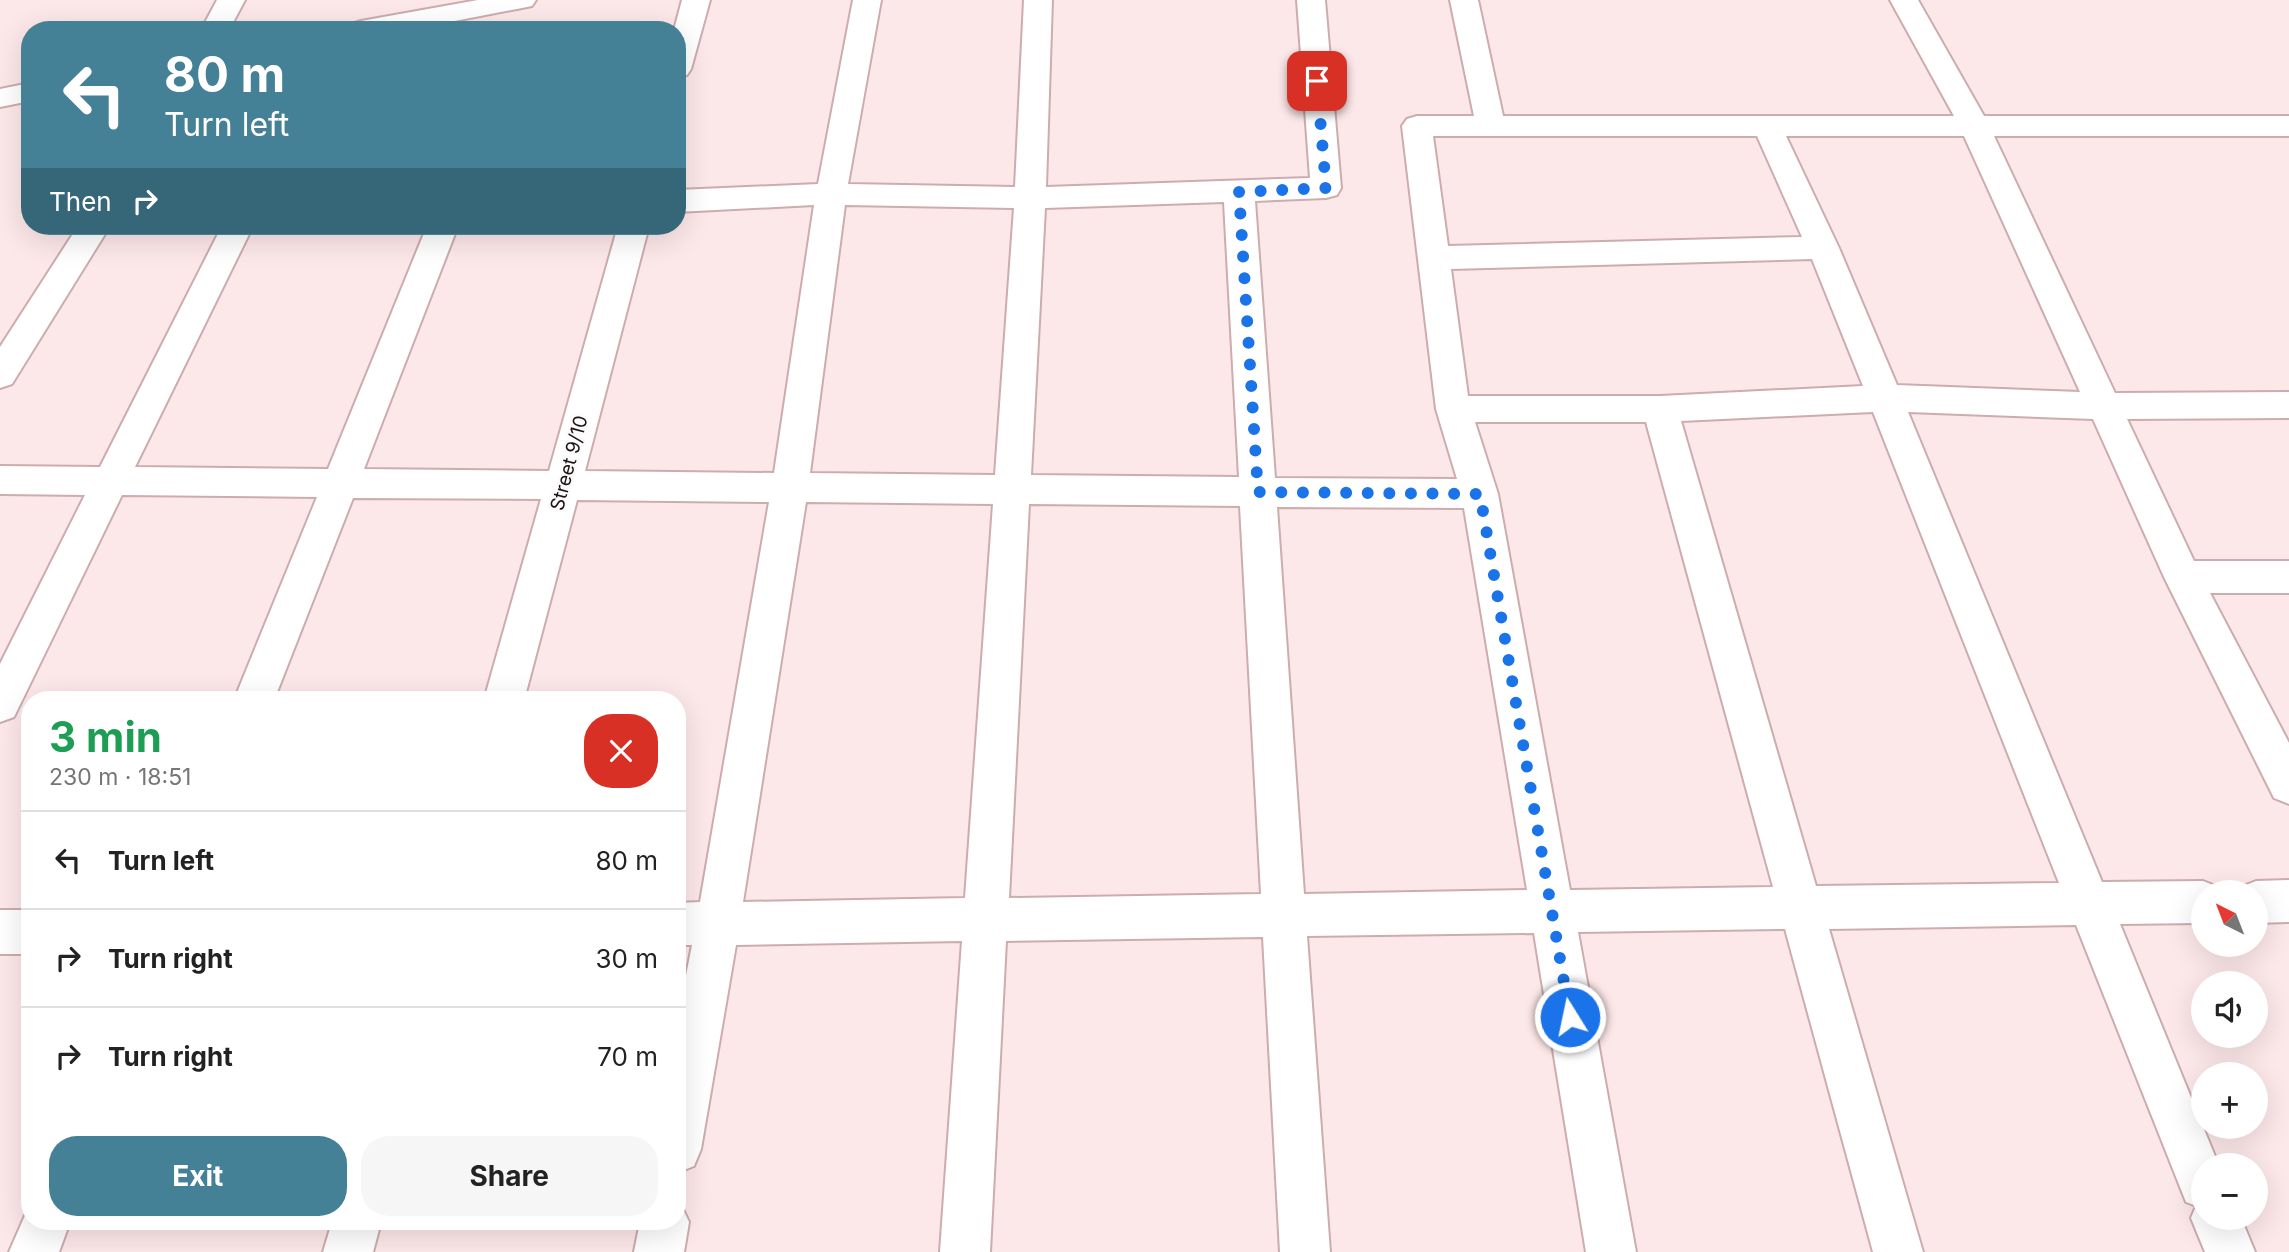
<!DOCTYPE html>
<meta charset="utf-8">
<style>
:root{--surface:#fff;--page:#f6f6f6;--text:#222;--muted:#767676;--line:#e0e0e0;--accent:#448197}
body{margin:0;font-family:Inter,sans-serif;background:var(--page);color:var(--text);height:100vh;display:flex;flex-direction:column;font-size:26px;white-space:nowrap}
*{box-sizing:border-box;margin:0}
p{font-size:23px;color:var(--muted)}
.icon{flex:none;width:38px;height:38px;fill:none;stroke:currentColor;stroke-width:2;stroke-linecap:round;stroke-linejoin:round}
.map{position:relative;flex:1;overflow:hidden}
.panel{position:absolute;left:21px;top:691px;width:665px;height:539px;display:flex;flex-direction:column;background:var(--surface);border-radius:28px;box-shadow:0 7px 28px #0002}
.panel>*{flex:none}
.hud{position:absolute;left:21px;top:21px;width:665px;height:214px;border-radius:28px;box-shadow:0 7px 28px #0002;background:#448197;color:#fff;overflow:hidden}
.needle{width:46px;rotate:318deg}
.buttons{position:absolute;left:2191px;top:880px;display:grid;gap:14px}
.buttons a{display:grid;place-items:center;width:77px;height:77px;border-radius:50%;background:var(--surface);box-shadow:0 7px 28px #0002;font-size:35px}
.pin{position:absolute;display:grid;place-items:center;width:60px;height:60px;color:#fff;margin:-30px;border-radius:14px;box-shadow:0 4px 10px #0006}
.me{position:absolute;width:77px;margin:-38px;rotate:350deg;stroke-linejoin:round;filter:drop-shadow(0 0 5px #0008)}
.turn{display:flex;align-items:center;gap:24px;height:147px;padding:0 28px;font-size:32px}
.turn .icon{width:91px;height:91px;stroke-width:2.5}
.turn b{display:block;font-size:49px;line-height:60px}
.then{display:flex;align-items:center;height:66px;padding:0 28px;background:#0003;gap:14px;font-size:26px}
.round{display:grid;place-items:center;flex:none;width:74px;height:74px;border-radius:28px;background:var(--page)}
.headline{display:flex;align-items:center;justify-content:space-between;height:119px;padding:0 28px}
h1{font-size:42px;font-weight:700;line-height:52px;color:#1e9e55}
.primary-button{display:flex;gap:14px;margin-top:auto;padding:14px 28px}
.primary-button a{flex:1;height:80px;border-radius:28px;background:var(--accent);color:#fff;font-size:28px;font-weight:700;line-height:80px;text-align:center}
.primary-button a+a{background:var(--page);color:var(--text)}
ul{padding:0;list-style:none}
li{display:flex;align-items:center;gap:21px;height:98px;padding:0 28px;border-top:2px solid var(--line)}
li div{flex:1}
li b{display:block;font-size:26px}
li em{font-style:normal}
.map>svg:first-child{display:block}
.lines{fill:none;stroke-linecap:round;stroke-linejoin:round}
.minor-casing{stroke:#cdacae;stroke-width:4}
.minor{fill:#fff;fill-rule:evenodd}
.route{stroke:#1a73e8;stroke-width:12;stroke-dasharray:0 21.6}
.labels{text-anchor:middle;dominant-baseline:central;stroke-width:6;stroke-linejoin:round;paint-order:stroke}
.street-label{font-size:19px;fill:#1f1314;stroke:#fbfbfb}
</style>
<div class="map">
<svg width="2289" height="1252" viewBox="0 0 2289 1252">
<rect width="100%" height="100%" fill="#fde8e9"/>
<g class="lines">
<defs>
<path id="minor" d="M217,0H245L229,30H201Z
M478,0H536L532,6L522,8L408,30H347L351,24L361,21Z
M682,0H710L691,69L687,75L677,78V30H674Z
M853,0H881L848,184L1015,187L1024,0H1052L1046,187L1310,178L1297,0H1325L1341,188L1337,195L1326,198L1255,201L1275,478L1457,479L1436,409L1402,126L1407,119L1417,116H1474L1450,0H1478L1503,116H1954L1890,0H1918L1984,116H2289V136H1994L2115,393L2289,392V418L2127,419L2194,561H2289V593H2210L2289,743V804L2274,798L2164,577L2093,419L1908,412L2102,882L2203,881L2218,887L2221,892H2203V923L2120,924L2219,1166H2203V1218H2241L2255,1252H2205L2191,1218L2196,1206L2186,1202L2076,925L1829,929L1923,1252H1873L1785,929L1578,932L1636,1252H1586L1534,933L1307,936L1330,1252H1280L1263,937L1006,941L990,1252H940L962,941L736,945L701,1149L694,1166L677,1173V1022L692,945H677V903L700,902L769,502L577,500L524,700H484L541,499L353,498L274,700H234L317,497L122,495L14,717L0,722V664L85,495L0,494V466L100,467L222,226H253L135,467L328,469L427,226H458L364,469L549,471L618,226H649L585,471L774,473L814,205L677,212V190L818,184ZM1433,136H1757L1802,237L1448,246ZM1786,136H1964L2080,392L1897,385L1839,248ZM1224,202L1239,477L1031,475L1045,208ZM845,205L1014,208L995,475L810,473ZM1812,259L1863,386L1660,396H1468L1451,269ZM1873,412L2059,883L1816,886L1681,421ZM1475,422H1646L1773,887L1570,890L1498,494ZM806,502L993,504L965,898L743,902ZM1029,504L1240,506L1261,894L1009,898ZM1277,507L1464,508L1527,890L1304,894Z
M30,83V101L0,107V89Z
M78,226H110L12,384L0,388V347Z
M2289,880V922L2256,923V892H2238L2241,887L2256,881Z
M0,910H30V954H0Z
M677,1203L681,1205L689,1222L684,1252H634L640,1222H677Z
M30,1204V1222H70L59,1252H9Z
M332,1222H381L373,1252H323Z"/>
</defs>
<use href="#minor" class="minor-casing"/>
<use href="#minor" class="minor"/>
</g>
<g class="lines">
<path class="route" d="M1317,81L1326,188L1239,192L1258,492L1480,494L1570,1017"/>
</g>
<g class="labels">
<g class="street-label">
<text transform="translate(569 463) rotate(-75)">Street 9/10</text>
</g>
</g>
</svg>
<div class="buttons">
<a><svg class="needle" viewBox="-14 -14 28 28"><path d="M0-13l5 13h-10z" fill="#e53935"/><path d="M0 13l5-13h-10z" fill="#767676"/></svg></a>
<a><svg class="icon" aria-label="sound" viewBox="0 0 24 24"><path d="M4 9h4l5-4v14l-5-4H4zM17 9q2 3 0 6"/></svg></a>
<a>+</a>
<a>−</a>
</div>
<div class="pin" style="left:1317px;top:81px;background:#d93025"><svg class="icon" aria-label="arrive" viewBox="0 0 24 24"><path d="M6 21V4h12l-3 4 3 4H6"/></svg></div>
<svg class="me" style="left:1570px;top:1017px" viewBox="-20 -20 40 40"><circle r="17" fill="#1a73e8" stroke="#fff" stroke-width="3"/><path d="M0-11L8 9 0 5-8 9z" fill="#fff"/></svg>
<div class="hud">
<div class="turn"><svg class="icon" aria-label="left" viewBox="0 0 24 24"><path d="M17 20v-9H6M10 6l-5 5 5 5"/></svg><div><b>80 m</b>Turn left</div></div>
<div class="then">Then<svg class="icon" aria-label="right" viewBox="0 0 24 24"><path d="M7 20v-9h11M14 6l5 5-5 5"/></svg></div>
</div>
<section class="panel">
<div class="headline"><div><h1>3 min</h1><p>230 m · 18:51</p></div><a class="round" style="background:#d93025;color:#fff"><svg class="icon" aria-label="close" viewBox="0 0 24 24"><path d="M6 6l12 12M18 6L6 18"/></svg></a></div>
<ul>
<li><svg class="icon" aria-label="left" viewBox="0 0 24 24"><path d="M17 20v-9H6M10 6l-5 5 5 5"/></svg><div><b>Turn left</b></div><em>80 m</em></li>
<li><svg class="icon" aria-label="right" viewBox="0 0 24 24"><path d="M7 20v-9h11M14 6l5 5-5 5"/></svg><div><b>Turn right</b></div><em>30 m</em></li>
<li><svg class="icon" aria-label="right" viewBox="0 0 24 24"><path d="M7 20v-9h11M14 6l5 5-5 5"/></svg><div><b>Turn right</b></div><em>70 m</em></li>
</ul>
<div class="primary-button"><a>Exit</a><a>Share</a></div>
</section>
</div>
